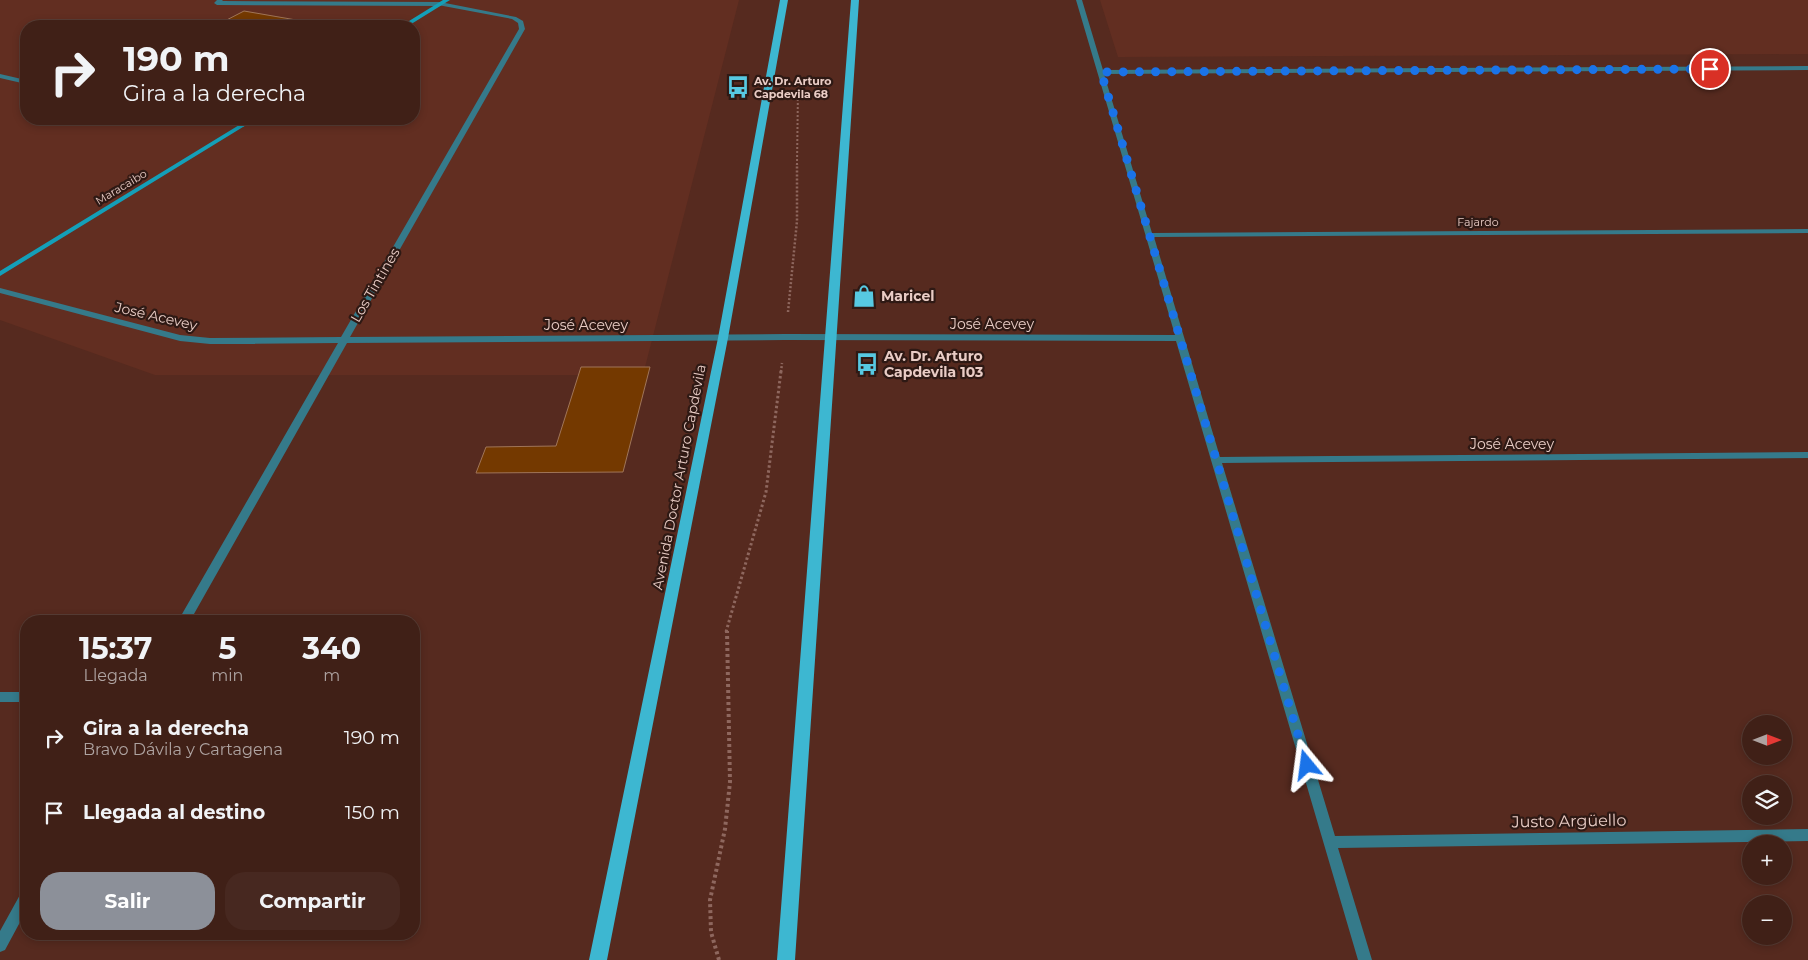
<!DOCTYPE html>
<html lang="es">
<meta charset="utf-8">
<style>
:root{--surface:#402017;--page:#472820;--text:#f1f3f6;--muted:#aea3a1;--line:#593e36;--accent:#8c9099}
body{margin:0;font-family:Montserrat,sans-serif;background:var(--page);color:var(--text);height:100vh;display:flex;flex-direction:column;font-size:19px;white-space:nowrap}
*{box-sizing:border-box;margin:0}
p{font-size:16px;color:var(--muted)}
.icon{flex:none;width:28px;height:28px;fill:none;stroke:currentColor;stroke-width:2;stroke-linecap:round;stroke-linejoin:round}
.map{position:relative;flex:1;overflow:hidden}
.drawer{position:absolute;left:20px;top:615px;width:400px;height:325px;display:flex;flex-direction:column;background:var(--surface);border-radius:20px;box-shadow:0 2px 8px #0003,0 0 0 1px var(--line)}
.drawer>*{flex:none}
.banner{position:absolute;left:20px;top:20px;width:400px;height:105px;border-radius:20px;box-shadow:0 2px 8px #0003,0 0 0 1px var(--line);background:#402017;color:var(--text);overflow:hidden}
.needle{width:32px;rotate:90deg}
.fabs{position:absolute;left:1742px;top:715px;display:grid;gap:10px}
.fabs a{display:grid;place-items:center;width:50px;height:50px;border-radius:50%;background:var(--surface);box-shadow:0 2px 8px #0003,0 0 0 1px var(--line);font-size:25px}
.pin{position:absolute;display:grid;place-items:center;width:42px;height:42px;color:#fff;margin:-21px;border:2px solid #fff;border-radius:50%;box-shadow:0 1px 5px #0007}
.me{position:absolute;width:55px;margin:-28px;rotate:344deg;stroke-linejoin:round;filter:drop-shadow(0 0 4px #0008)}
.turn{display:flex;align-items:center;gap:18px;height:105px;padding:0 20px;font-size:22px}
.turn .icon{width:65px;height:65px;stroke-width:2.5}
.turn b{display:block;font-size:35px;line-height:42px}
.eta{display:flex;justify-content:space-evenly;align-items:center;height:85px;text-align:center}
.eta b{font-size:30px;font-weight:700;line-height:35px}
.button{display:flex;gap:10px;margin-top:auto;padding:10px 20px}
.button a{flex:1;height:58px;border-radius:20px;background:var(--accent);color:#fff;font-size:20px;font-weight:700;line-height:58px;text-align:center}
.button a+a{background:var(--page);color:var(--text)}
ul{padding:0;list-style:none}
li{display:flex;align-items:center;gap:15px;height:75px;padding:0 20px}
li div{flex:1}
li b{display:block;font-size:19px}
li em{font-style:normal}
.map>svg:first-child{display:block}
.built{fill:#622e21;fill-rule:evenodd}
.building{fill:#743900;stroke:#a07558}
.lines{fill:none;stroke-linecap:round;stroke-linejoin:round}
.path-far3{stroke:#8e675e;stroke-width:2;stroke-dasharray:2 2;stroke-linecap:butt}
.path-far2{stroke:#8e675e;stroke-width:2.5;stroke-dasharray:2 2;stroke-linecap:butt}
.path-far1{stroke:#8e675e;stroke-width:3;stroke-dasharray:2.5 2.5;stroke-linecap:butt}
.path{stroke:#8e675e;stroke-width:4;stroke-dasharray:3 3;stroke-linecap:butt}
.lane{fill:#357a8a;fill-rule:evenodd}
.street{fill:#357a8a;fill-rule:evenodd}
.secondary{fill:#149fb8;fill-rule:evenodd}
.primary{fill:#3db7d1;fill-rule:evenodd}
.route{stroke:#1a73e8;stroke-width:9;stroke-dasharray:0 16.2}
.labels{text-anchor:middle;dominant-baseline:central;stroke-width:4.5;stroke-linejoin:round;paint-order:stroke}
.far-poi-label{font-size:11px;font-weight:bold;fill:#e9ccc5;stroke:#2e1914;text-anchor:start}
.far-street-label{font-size:11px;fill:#e9ccc5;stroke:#2e1914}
.street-label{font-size:14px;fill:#e9ccc5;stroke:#2e1914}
.poi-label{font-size:14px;font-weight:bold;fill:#e9ccc5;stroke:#2e1914;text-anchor:start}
.near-street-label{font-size:16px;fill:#e9ccc5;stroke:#2e1914}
</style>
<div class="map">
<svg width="1808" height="960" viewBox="0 0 1808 960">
<rect width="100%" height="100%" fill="#562a1f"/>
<path class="built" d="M0,0H739L643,375H155L0,320ZM26,26H414V119H26Z
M1100,0H1808V54L1118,57Z"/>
<path class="building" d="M244,11L331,26H215Z
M581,367H650L623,472L476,473L486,447L556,446Z"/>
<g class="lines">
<path class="path-far3" d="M797,165L798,88"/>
<path class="path-far2" d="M788,312L797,221V164
M781,372L782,363"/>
<path class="path-far1" d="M726,632L766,492L781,371"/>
<path class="path" d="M719,960L711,932L710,900L725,829L730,782L727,631"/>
<path class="lane" d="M217,0H223L222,1L440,2L443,4L440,6L217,5L214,3Z"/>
<path class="street" d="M1076,0H1082L1103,70L1808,66V70L1104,74L1152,233L1808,229V233L1154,237L1220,457L1808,452V458L1222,463L1335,836L1808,829V841L1338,848L1372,960H1358L1176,341L785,340L347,343L190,621H178L338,343L210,344L180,341L0,293V288L180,335L210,338L341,337L519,29L518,23L512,19L438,5V3L440,2L516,17L523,21L525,29L350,337L785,334L1175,335Z
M0,74L26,80V84L0,78Z
M208,119H221L246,125L243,127L211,121Z
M0,692H26V702H0Z
M26,891V911L5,950L0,952V931L21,893Z"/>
<path class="secondary" d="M443,0H450L408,26H401Z
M249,119H256L0,276V271Z"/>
<path class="primary" d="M780,0H788L728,338L607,960H589L718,338Z
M851,0H859L795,960H777Z"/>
</g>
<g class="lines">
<path class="route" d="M1307,765L1101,72L1710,69"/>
</g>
<defs>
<symbol id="bus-bare" viewBox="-9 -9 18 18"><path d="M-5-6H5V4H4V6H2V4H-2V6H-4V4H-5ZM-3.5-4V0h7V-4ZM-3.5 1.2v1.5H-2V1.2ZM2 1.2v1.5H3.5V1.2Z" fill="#57c9e2" stroke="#2e1914" stroke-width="2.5" paint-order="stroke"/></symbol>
<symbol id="shop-bare" viewBox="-9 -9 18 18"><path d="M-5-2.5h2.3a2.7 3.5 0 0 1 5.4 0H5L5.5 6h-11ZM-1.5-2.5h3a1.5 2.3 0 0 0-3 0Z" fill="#57c9e2" stroke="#2e1914" stroke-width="2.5" paint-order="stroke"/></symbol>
</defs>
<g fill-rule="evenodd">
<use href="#bus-bare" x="722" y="71" width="32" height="32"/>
<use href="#shop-bare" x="848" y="280" width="32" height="32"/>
<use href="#bus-bare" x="851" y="348" width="32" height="32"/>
</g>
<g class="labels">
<g class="far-poi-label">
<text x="754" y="81">Av. Dr. Arturo<tspan x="754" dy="13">Capdevila 68</tspan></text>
</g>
<g class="far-street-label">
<text transform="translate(121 187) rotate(-31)">Maracaibo</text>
<text x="1478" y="222">Fajardo</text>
</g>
<g class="street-label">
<text transform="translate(375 285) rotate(-60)">Los Tintines</text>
<text transform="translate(156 316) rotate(13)">José Acevey</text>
<text x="992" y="324">José Acevey</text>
<text x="586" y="325">José Acevey</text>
<text x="1512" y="444">José Acevey</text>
<text transform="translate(679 477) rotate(-79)">Avenida Doctor Arturo Capdevila</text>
</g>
<g class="poi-label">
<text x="881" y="296">Maricel</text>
<text x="884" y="356">Av. Dr. Arturo<tspan x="884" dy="16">Capdevila 103</tspan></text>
</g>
<g class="near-street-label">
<text transform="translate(1569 821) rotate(-1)">Justo Argüello</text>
</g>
</g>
</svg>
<div class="fabs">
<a><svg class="needle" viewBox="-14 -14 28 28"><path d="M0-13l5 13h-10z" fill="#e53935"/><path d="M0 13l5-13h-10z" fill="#aea3a1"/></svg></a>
<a><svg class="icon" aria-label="layers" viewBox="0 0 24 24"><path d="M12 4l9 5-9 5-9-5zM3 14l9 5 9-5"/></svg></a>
<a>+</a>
<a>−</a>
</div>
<div class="pin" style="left:1710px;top:69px;background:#d93025"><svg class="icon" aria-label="arrive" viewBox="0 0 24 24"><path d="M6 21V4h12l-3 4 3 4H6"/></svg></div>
<svg class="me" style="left:1307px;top:765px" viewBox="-20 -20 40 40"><path d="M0-17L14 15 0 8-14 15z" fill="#1a73e8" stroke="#fff" stroke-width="4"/></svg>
<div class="banner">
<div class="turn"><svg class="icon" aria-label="right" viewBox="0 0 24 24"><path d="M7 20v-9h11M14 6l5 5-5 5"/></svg><div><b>190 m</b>Gira a la derecha</div></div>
</div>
<section class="drawer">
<div class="eta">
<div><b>15:37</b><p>Llegada</p></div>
<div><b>5</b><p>min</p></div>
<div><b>340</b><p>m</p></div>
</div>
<ul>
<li><svg class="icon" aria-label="right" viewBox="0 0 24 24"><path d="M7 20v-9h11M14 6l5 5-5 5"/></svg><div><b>Gira a la derecha</b><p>Bravo Dávila y Cartagena</p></div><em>190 m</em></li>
<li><svg class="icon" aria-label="arrive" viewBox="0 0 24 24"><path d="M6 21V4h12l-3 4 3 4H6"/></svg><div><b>Llegada al destino</b></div><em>150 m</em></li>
</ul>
<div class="button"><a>Salir</a><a>Compartir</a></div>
</section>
</div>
